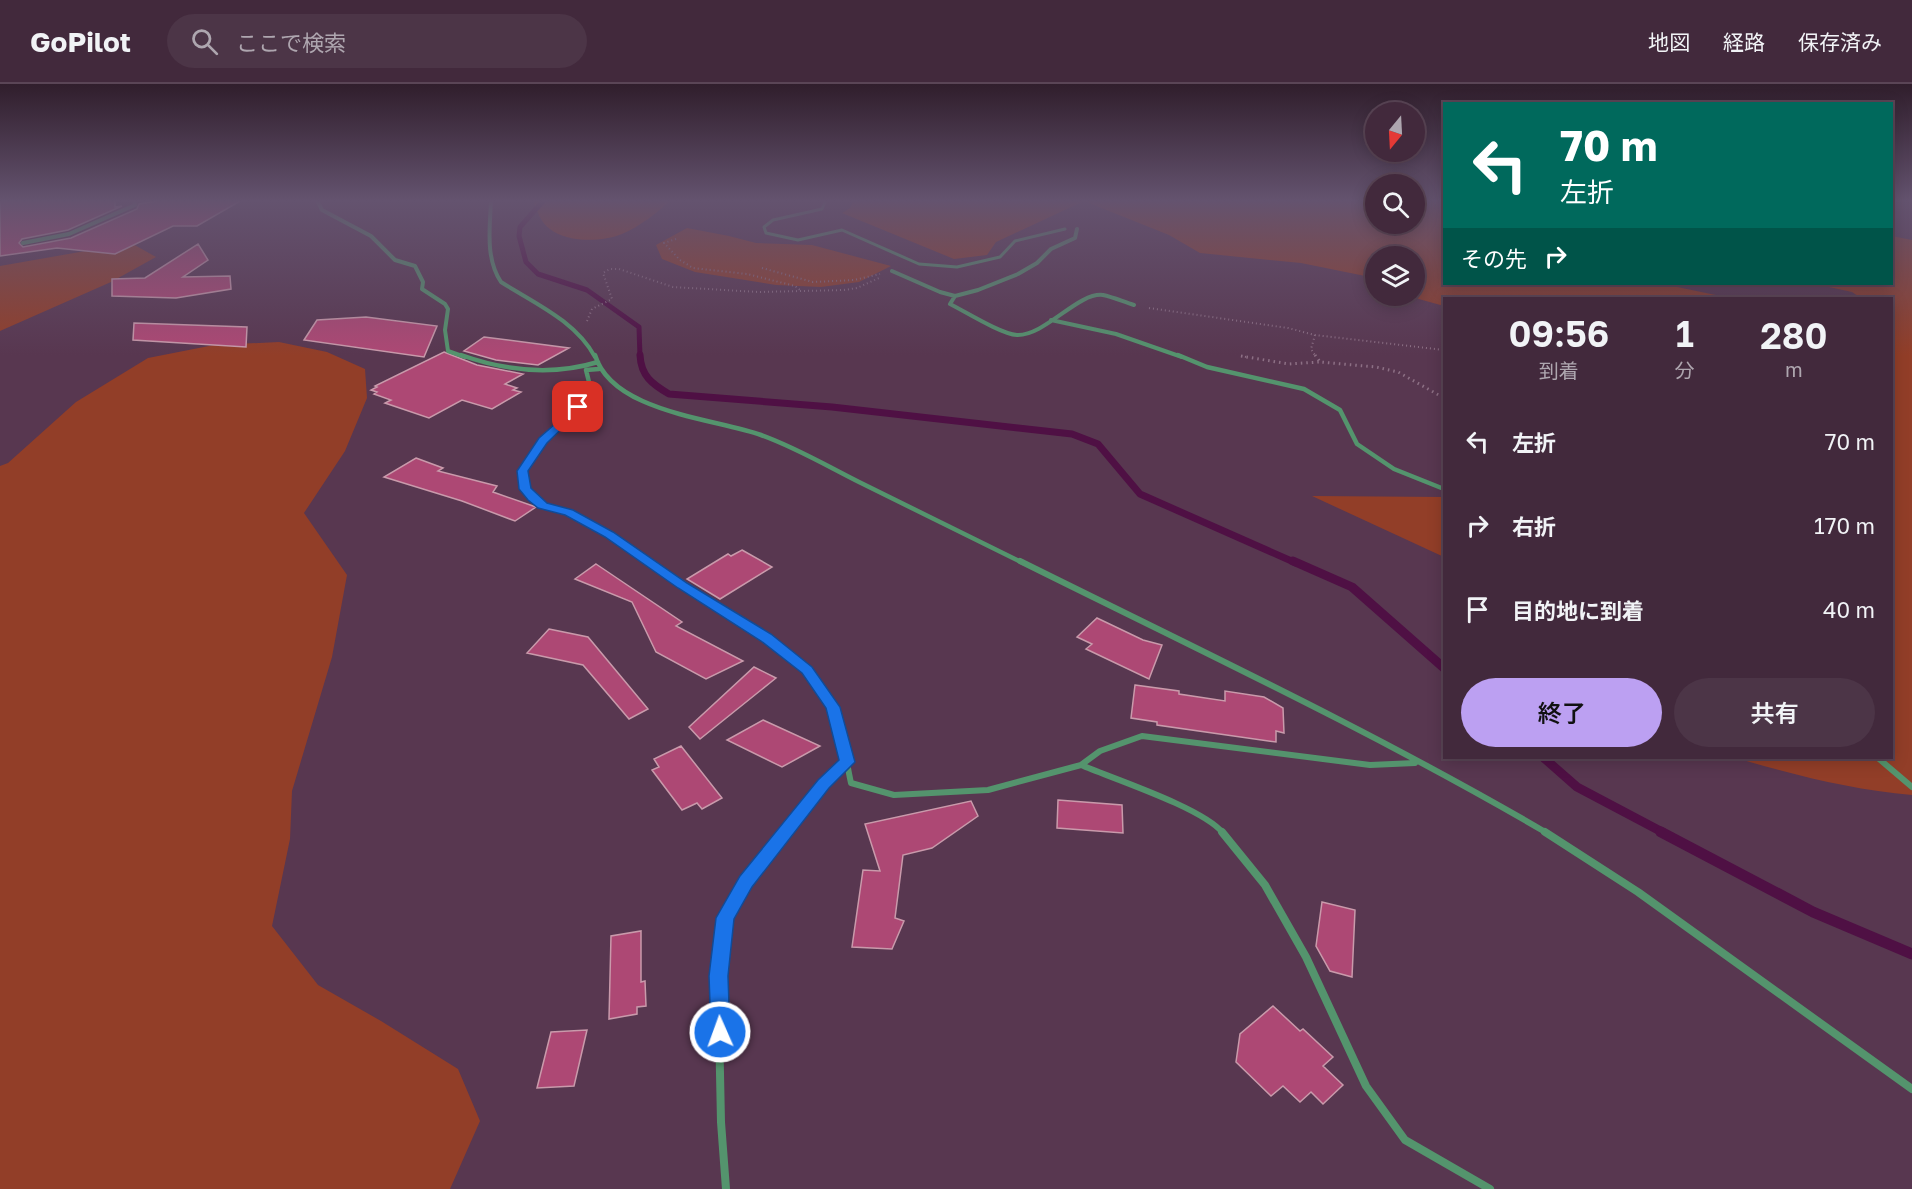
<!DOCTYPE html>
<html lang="ja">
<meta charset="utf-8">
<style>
:root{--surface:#42293c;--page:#4c3547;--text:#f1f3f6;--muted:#aea6af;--line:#5a4556;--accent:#bca0f2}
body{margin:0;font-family:"Golos Text","Noto Sans JP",sans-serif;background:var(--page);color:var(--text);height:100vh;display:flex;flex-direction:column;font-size:22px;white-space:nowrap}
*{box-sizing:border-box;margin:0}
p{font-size:20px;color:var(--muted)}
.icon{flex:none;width:33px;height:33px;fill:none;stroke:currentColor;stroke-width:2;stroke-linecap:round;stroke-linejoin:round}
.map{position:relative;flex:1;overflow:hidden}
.sheet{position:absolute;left:1443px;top:213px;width:450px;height:462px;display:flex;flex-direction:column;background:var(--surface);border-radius:0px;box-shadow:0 3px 15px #0003,0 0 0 2px var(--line)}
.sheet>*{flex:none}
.guide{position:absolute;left:1443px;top:18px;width:450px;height:183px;border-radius:0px;box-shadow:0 3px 15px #0003,0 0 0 2px var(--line);background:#00695c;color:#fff;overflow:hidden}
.needle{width:39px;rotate:198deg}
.controls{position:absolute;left:1365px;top:18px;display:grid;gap:12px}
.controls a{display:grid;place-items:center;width:60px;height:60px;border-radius:50%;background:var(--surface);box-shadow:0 3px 15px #0003,0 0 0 2px var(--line);font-size:30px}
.pin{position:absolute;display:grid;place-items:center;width:51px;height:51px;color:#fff;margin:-26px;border-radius:12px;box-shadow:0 3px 9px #0006}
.me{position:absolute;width:66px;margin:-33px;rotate:358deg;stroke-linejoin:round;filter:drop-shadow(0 0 4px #0008)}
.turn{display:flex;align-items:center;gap:21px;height:126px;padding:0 18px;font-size:27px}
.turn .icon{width:78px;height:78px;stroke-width:2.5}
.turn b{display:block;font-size:42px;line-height:51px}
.then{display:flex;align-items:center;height:57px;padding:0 18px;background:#0003;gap:12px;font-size:22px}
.eta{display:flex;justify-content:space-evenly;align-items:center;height:102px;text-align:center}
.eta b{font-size:36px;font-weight:600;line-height:42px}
.primary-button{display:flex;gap:12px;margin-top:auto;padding:12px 18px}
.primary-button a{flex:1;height:69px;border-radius:36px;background:var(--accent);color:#111;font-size:24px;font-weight:600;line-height:69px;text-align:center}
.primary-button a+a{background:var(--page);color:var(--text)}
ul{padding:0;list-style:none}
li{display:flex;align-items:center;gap:18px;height:84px;padding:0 18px}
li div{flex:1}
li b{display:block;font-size:22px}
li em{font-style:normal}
header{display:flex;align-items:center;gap:36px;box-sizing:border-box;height:84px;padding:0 30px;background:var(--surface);border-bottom:2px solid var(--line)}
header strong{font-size:28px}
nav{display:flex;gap:33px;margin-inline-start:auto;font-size:21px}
.search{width:420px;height:54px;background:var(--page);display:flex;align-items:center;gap:15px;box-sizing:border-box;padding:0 21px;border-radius:33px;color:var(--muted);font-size:22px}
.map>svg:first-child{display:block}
.green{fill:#923e28}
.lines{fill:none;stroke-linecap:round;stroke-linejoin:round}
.stream-far3{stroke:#4f1044;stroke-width:5}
.stream-far2{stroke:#4f1044;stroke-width:7}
.stream-far1{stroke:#4f1044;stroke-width:9}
.stream{stroke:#4f1044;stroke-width:11}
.building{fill:#ad4874;stroke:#c99aab;stroke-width:1.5}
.path-far1{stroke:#8d7085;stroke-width:2;stroke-dasharray:1 3;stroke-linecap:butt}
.path{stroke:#8d7085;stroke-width:3;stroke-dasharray:1.5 4;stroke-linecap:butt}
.service{stroke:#54946d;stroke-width:3}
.minor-far3{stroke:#54946d;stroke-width:4}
.minor-far2{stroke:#54946d;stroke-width:4.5}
.minor-far1{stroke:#54946d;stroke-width:6}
.minor{stroke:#54946d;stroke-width:8}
.route{fill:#1a73e8;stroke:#114b97;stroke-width:1.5}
</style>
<header>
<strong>GoPilot</strong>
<div class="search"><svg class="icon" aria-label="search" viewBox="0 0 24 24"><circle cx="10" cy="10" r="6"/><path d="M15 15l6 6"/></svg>ここで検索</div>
<nav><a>地図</a><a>経路</a><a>保存済み</a></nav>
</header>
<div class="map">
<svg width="1912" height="1105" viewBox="0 0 1912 1105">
<rect width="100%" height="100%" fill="#583750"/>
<path class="green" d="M536,116H671C658,128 639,143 622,150C602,158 568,159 550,145C541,139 537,127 534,118Z
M854,116H1375L1376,140H1414L1415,116H1444V200H1663L1730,214H1444V222L1408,212H1414V172H1376L1375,194L1301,179L1200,169L1169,151L1084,117L996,158L987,171L954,175L842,129L850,124Z
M687,144L729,152L756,159L812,161L891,182L859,198L821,203L776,201L695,188L662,175L656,161Z
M1892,152L1912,156V711C1852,706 1794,691 1736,674H1892V214H1861L1852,208L1815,200H1892Z
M131,159L156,173L111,198L0,247V182Z
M279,258L327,268L365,285L367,314L345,367L304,429L347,491L332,573L292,707L290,755L272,842L318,901L381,937L458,985L480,1037L450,1105H0V382L8,379L76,318L148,274L214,261Z
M1312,412L1444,413V473Z"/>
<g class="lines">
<path class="stream-far3" d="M544,116L520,143L519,152L526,178L538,190L587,206L639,243L640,273"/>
<path class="stream-far2" d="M640,271C641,292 652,300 669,310L832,323L1072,350L1098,360L1140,410L1296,479"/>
<path class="stream-far1" d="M1293,477L1352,503L1444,584
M1544,674L1577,703L1664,749"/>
<path class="stream" d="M1661,748L1813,828L1912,870"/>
</g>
<path class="building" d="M0,116H115V123L122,122L68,146L22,155L19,159L23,163L71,154L137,125L139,120L162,116H242L197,142H173L115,170L57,164L0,172Z
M198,160L208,176L183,193L230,192L231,205L176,214L112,212V195L145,194Z
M366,233L437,242L424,273L304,256L317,236Z
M134,239L247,243L246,263L133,256Z
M484,253L569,264L538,281L496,276L464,267Z
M444,268L477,281L523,290L505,300L517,304L513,306L521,308L492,325L462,316L429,334L385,319L391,316L374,310L377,308L371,306L377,303L375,302Z
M416,374L443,384L438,387L497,402L493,408L536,423L515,437L462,417L384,393Z
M742,466L772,483L720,515L687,495L728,470L731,472Z
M596,480L682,538L676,542L743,577L706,595L656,568L632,518L575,495Z
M1097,534L1143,556L1162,561L1149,595L1086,565L1092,560L1077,553Z
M549,545L588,553L648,625L629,635L583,581L527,569Z
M754,583L776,594L700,655L689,643Z
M1135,601L1179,607V610L1225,617V607L1264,613L1283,624L1284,649L1276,647V658L1157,641V638L1131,634Z
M763,636L820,662L782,683L727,656Z
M681,662L722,714L702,725L697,719L682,726L652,686L659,683L654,675Z
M1058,716L1122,721L1123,749L1057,744Z
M971,717L978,732L932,764L903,771L895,834L904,837L892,865L852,863L863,786L880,787L865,740Z
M1322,818L1355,826L1352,893L1330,887L1316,862Z
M641,847V898L645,897L646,922L637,923V930L609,935L611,852Z
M1273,922L1300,947L1303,945L1333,973L1323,982L1343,1001L1323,1020L1311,1008L1300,1018L1283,1002L1271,1012L1236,978L1240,950Z
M587,946L574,1002L537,1004L551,948Z"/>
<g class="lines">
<path class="path-far1" d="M676,155L664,159L680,176L693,184L747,190L795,202L800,206
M762,184L813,198L854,196L880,190
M1149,224L1288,244L1315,251L1444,266
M587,237L592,225L612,215L603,189L610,185H619L673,203L759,208L844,206L857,204L879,194
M1315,251L1311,265L1316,273
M1241,272L1246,273"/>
<path class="path" d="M1315,271L1320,278L1376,283L1398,288L1444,314
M1241,272L1289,280L1319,278"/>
<path class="service" d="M730,116H735
M826,116L822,125L773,136L764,143L766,149L798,156L842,146L919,180L957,183L1000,173L1015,157L1065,145"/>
<path class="minor-far3" d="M317,116L322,126L371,152L395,176L415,182L423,198L422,205L445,220L448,225L445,246L448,267L465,273
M491,116C490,143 485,174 501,198C534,219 576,237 595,273
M1077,145L1075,154L1051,165L1037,179L1018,190L978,206L955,212L950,220C966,228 1001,250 1017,251C1045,252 1078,208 1103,211C1113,213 1124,218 1134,221
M23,159L69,150L135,121L134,116
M892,187L940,208L955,212
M1051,236L1116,250L1182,273"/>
<path class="minor-far2" d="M461,271C506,287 552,292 598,278
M595,271C612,328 712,334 761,351C795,363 827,382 859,398C914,425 968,452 1023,479
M1178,271L1207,283L1304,305L1340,326L1357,360L1394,385L1444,405
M599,285L586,286L592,310L531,371L522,387L525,405L542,421L569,428L609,450L650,479"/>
<path class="minor-far1" d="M648,477C700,513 808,567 833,623C842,643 846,677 851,699L894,711L988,706L1081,681L1100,667L1142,652L1370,681L1415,679
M1020,477C1197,565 1376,649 1547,749
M1878,674L1912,703
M1081,681C1114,695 1203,724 1223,749
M785,749L824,700L848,678"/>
<path class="minor" d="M1222,748L1265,801L1306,873L1366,1002L1405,1056L1490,1105
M1545,748L1638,808L1912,1005
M726,1105L721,1038L718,892L725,834L746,798L786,748"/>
</g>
<linearGradient id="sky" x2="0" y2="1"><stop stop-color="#301e2c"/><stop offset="0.43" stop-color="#64536f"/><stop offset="1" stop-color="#64536f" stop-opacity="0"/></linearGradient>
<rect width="1912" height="271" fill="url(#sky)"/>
<path class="route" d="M578,320L583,323L582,325L547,359L528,387L531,404L547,419L573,426L613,448L687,499L771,550L812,583L840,623L855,678L829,704L752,803L734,835L728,892L730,948L727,954L720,957L713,954L711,948L709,892L716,834L740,792L818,696L839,676L826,624L802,589L761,557L678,504L605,453L565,431L538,424L528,416L519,405L517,387L539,354Z"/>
</svg>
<div class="controls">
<a><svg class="needle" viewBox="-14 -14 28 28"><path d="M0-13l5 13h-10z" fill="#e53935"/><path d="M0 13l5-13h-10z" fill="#aea6af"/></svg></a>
<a><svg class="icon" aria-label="search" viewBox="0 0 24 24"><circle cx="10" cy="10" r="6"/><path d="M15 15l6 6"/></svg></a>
<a><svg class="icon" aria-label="layers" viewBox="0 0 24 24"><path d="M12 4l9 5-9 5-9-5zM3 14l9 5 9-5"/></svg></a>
</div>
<div class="pin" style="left:578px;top:323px;background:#d93025"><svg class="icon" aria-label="arrive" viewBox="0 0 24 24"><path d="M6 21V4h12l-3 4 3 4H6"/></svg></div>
<svg class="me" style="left:720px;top:948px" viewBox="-20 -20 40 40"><circle r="17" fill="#1a73e8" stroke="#fff" stroke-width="3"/><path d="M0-11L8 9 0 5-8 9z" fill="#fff"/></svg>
<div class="guide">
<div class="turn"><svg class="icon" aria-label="left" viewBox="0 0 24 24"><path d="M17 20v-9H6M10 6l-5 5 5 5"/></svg><div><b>70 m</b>左折</div></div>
<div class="then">その先<svg class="icon" aria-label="right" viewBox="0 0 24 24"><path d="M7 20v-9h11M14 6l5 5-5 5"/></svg></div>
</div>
<section class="sheet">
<div class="eta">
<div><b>09:56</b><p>到着</p></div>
<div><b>1</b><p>分</p></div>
<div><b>280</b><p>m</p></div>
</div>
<ul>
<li><svg class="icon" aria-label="left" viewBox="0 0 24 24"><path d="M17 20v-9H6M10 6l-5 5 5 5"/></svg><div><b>左折</b></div><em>70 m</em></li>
<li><svg class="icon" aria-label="right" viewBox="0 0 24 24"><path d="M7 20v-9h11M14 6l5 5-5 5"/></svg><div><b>右折</b></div><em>170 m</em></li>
<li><svg class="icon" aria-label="arrive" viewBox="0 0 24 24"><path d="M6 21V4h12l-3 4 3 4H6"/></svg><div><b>目的地に到着</b></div><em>40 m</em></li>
</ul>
<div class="primary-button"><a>終了</a><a>共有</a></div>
</section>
</div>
